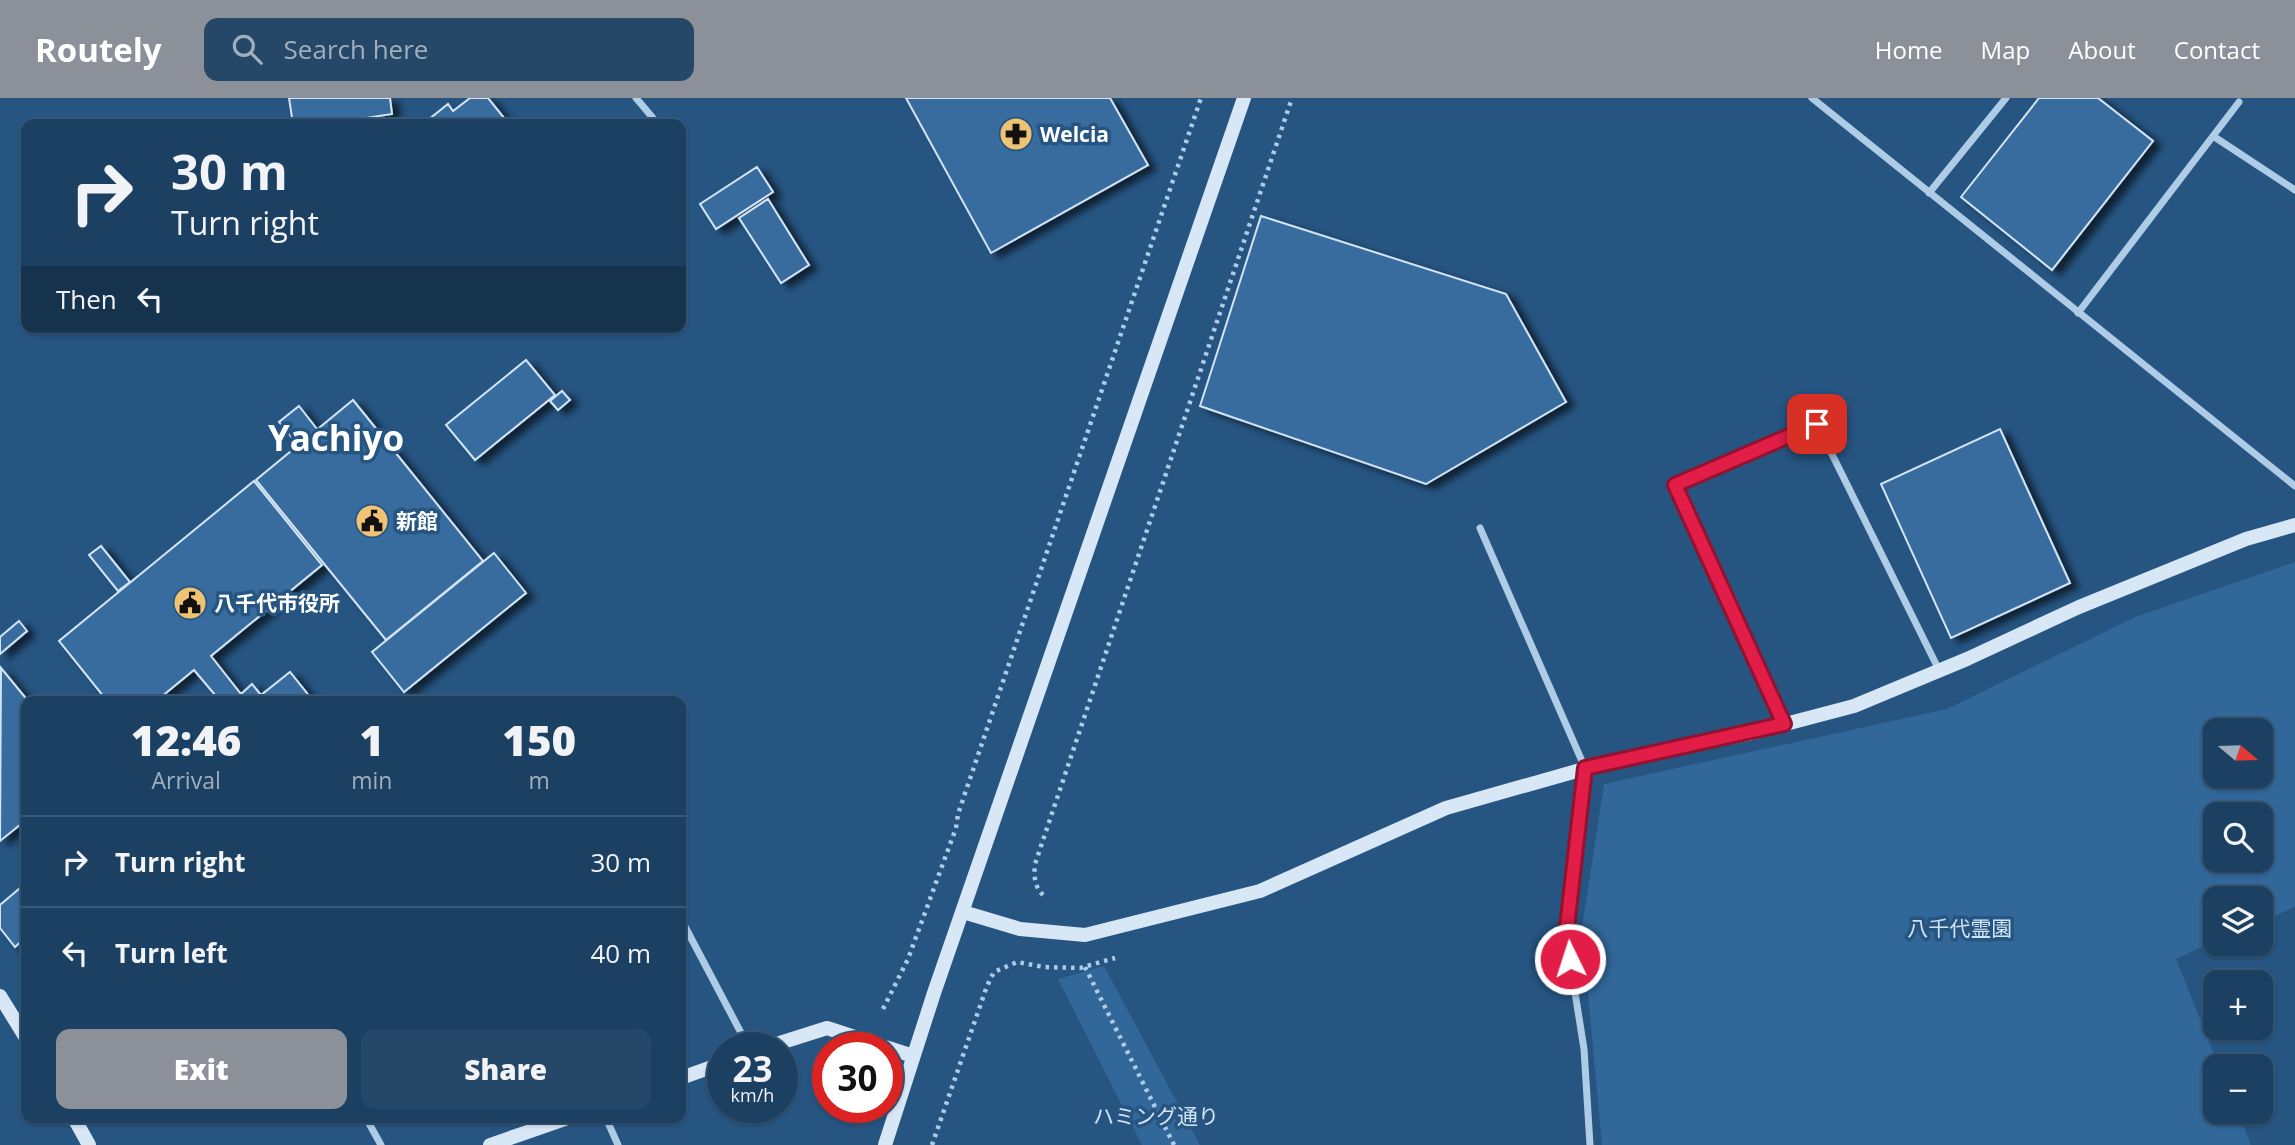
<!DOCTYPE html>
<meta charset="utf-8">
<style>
:root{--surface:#1c4062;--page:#254768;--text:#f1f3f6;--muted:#a0afbe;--line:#3a5977;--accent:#8c9099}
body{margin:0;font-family:"Open Sans","Noto Sans JP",sans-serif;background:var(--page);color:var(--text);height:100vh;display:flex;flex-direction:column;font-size:26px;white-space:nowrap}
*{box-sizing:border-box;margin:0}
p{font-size:23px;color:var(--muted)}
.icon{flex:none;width:38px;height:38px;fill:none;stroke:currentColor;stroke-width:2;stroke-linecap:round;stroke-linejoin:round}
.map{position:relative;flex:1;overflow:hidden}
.sheet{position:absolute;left:21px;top:598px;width:665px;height:427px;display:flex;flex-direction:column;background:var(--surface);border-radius:14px;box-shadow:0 2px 5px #0004,0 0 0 2px var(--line)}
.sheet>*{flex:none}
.hud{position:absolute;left:21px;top:21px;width:665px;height:214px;border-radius:14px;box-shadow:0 2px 5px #0004,0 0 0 2px var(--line);background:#1c4062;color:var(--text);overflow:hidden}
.needle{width:46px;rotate:109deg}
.controls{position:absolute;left:2203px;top:620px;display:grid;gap:14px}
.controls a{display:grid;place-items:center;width:70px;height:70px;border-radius:14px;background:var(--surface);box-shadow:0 2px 5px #0004,0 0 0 2px var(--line);font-size:35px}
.speed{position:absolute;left:707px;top:934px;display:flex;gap:14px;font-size:35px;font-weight:700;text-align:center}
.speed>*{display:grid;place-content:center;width:91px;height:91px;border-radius:50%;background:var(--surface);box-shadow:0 2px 5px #0004,0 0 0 2px var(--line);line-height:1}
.speed small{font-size:18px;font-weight:400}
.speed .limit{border:10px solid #d22;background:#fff;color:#111}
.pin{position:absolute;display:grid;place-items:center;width:60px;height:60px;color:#fff;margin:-30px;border-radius:14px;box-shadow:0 4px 10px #0006}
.me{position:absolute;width:77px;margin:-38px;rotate:356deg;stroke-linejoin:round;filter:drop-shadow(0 0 5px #0008)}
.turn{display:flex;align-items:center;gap:24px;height:147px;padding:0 35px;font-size:32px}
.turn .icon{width:91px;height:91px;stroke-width:2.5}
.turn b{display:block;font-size:49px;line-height:60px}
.then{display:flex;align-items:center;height:66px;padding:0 35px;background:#0003;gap:14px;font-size:26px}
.eta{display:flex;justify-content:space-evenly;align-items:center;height:119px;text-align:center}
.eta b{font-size:42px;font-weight:800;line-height:49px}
.action{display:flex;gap:14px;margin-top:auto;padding:14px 35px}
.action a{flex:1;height:80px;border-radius:14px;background:var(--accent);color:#fff;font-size:28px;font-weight:800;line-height:80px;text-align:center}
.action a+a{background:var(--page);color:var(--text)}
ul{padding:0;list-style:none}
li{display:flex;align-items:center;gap:21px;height:91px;padding:0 35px;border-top:2px solid var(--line)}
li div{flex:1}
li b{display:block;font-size:26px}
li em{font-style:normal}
header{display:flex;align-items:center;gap:42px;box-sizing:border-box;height:98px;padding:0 35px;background:var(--accent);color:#fff}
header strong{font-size:33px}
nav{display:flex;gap:38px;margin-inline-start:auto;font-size:24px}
.search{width:490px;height:63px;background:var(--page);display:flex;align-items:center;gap:18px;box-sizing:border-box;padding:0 24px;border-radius:14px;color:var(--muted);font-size:26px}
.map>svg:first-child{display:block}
.green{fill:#316799;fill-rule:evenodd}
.building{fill:#376c9f;stroke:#d2e4f5;stroke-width:2;filter:url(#shadow)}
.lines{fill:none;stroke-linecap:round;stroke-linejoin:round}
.path{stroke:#afcce7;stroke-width:4.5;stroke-dasharray:3.5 5;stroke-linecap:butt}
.street{stroke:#afcce7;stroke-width:7}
.secondary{stroke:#d8e7f6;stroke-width:14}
.route-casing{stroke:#92132f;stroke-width:18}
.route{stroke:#e11d48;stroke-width:12}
.labels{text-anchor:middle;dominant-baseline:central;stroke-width:7;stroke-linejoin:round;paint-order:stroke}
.poi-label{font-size:21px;font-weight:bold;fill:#fff;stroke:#265582;text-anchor:start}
.park-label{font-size:21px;fill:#d2e4f5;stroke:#265582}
.town-label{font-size:35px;font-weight:bold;fill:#fff;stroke:#265582}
</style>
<header>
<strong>Routely</strong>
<div class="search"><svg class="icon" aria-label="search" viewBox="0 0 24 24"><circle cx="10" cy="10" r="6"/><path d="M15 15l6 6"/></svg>Search here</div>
<nav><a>Home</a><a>Map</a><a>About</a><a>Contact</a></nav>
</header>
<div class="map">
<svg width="2295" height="1047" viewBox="0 0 2295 1047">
<defs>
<filter id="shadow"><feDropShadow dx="8" dy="4.5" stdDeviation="3.5" flood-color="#0009"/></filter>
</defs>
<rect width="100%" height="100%" fill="#265582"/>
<path class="green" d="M2295,464V809L2261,824V800H2216L2215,843L2176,861L2219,968H2216V1013H2238L2251,1047H1602L1582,830L1604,686L1947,611L2135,519ZM2216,632H2261V677H2216ZM2216,716H2261V761H2216Z
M1104,868L1200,1047H1142L1058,881Z"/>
<path class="building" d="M289,0H390L392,16L328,26H293Z
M470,0H488L509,26H423L448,6L453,13Z
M906,0H1110L1148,67L991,155Z
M2039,0H2098L2153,43L2052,172L1961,99Z
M757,69L773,94L716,131L700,106Z
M768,101L809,167L781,185L739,120Z
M1261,118L1506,196L1566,304L1426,386L1200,308Z
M526,262L555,297L475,362L446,327Z
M562,293L570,302L558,312L550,303Z
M353,302L483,463L386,542L256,382Z
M299,308L317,331L298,347L279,324Z
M2000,331L2070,485L1951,540L1881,386Z
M254,383L322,467L211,558L241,596L252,586L261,597L290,574L314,604H221L194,572L155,604H108L59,543Z
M101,448L130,484L118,493L89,457Z
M494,455L526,495L404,594L372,554Z
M19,523L27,533L0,556V539Z
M1,570L29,604H26V722L0,743Z
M26,785V839L15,849L0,830V807Z"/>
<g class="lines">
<path class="path" d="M1043,797C1034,788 1034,778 1035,766L1292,0
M1085,869L1174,1047
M883,911L908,861L956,730L958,716L1201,0
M932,1047L987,888L994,874L1017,864L1044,869L1080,870L1115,860"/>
<path class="street" d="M636,0L658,26
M1812,0L2295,388
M2213,38L2295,92
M1929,95L2006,0
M2078,215L2239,4
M1480,430L1585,670L1566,838L1584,951L1590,1047
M1784,626L1675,387L1817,326L1939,572
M681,821L749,950
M366,1020L381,1047
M606,1020L618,1047"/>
<path class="secondary" d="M963,814L1020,831L1085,837L1260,793L1446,710L1612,663L1748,636L1854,608L1967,561L2079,509L2246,441L2295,427
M0,898L26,940
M764,950L827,930L913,958
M681,980L723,965
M74,1020L89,1047
M490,1047L568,1020
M885,1047L934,895L1244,0"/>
</g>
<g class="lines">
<defs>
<path id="route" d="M1570,861L1566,838L1585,670L1784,626L1675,387L1817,326"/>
</defs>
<use href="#route" class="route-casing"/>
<use href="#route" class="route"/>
</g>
<defs>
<symbol id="pharmacy-disc" viewBox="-11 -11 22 22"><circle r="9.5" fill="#efc374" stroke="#265582"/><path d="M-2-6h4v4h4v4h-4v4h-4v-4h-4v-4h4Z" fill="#111"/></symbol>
<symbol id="civic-disc" viewBox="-11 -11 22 22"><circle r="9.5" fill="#efc374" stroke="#265582"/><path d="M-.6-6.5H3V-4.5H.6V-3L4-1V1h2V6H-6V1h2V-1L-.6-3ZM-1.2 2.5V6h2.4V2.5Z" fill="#111"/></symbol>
</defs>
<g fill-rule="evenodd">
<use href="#pharmacy-disc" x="997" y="17" width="38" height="38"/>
<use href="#civic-disc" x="353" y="404" width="38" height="38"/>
<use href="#civic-disc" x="171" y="486" width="38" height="38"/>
</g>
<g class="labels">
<g class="poi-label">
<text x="1040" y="36">Welcia</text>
<text x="396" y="423">新館</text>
<text x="214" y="505">八千代市役所</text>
</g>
<g class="park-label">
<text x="1960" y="830">八千代霊園</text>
<text x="1156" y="1018">ハミング通り</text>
</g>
<g class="town-label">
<text x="336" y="339">Yachiyo</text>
</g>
</g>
</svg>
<div class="controls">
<a><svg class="needle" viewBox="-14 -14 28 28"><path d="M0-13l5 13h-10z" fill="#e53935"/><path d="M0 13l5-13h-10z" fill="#a0afbe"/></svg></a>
<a><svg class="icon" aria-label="search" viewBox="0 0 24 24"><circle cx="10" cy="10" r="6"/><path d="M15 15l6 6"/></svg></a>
<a><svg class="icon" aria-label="layers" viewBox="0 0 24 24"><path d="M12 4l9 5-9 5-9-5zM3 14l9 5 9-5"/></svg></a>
<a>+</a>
<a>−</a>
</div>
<div class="speed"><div>23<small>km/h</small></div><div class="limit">30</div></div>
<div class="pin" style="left:1817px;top:326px;background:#d93025"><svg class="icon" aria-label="arrive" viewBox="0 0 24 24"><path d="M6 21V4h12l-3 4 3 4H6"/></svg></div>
<svg class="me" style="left:1570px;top:861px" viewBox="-20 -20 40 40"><circle r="17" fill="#e11d48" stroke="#fff" stroke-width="3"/><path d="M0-11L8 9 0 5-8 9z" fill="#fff"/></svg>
<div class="hud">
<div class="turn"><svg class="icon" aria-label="right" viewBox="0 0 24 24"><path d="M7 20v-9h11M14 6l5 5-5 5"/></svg><div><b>30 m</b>Turn right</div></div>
<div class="then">Then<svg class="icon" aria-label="left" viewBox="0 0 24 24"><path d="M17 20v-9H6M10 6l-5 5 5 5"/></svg></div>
</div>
<section class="sheet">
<div class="eta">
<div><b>12:46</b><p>Arrival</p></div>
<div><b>1</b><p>min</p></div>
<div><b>150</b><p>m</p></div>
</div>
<ul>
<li><svg class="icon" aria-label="right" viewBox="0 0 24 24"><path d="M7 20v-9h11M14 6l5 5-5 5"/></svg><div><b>Turn right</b></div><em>30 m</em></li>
<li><svg class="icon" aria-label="left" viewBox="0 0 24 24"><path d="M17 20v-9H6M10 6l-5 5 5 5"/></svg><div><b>Turn left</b></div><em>40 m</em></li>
</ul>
<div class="action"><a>Exit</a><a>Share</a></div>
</section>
</div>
